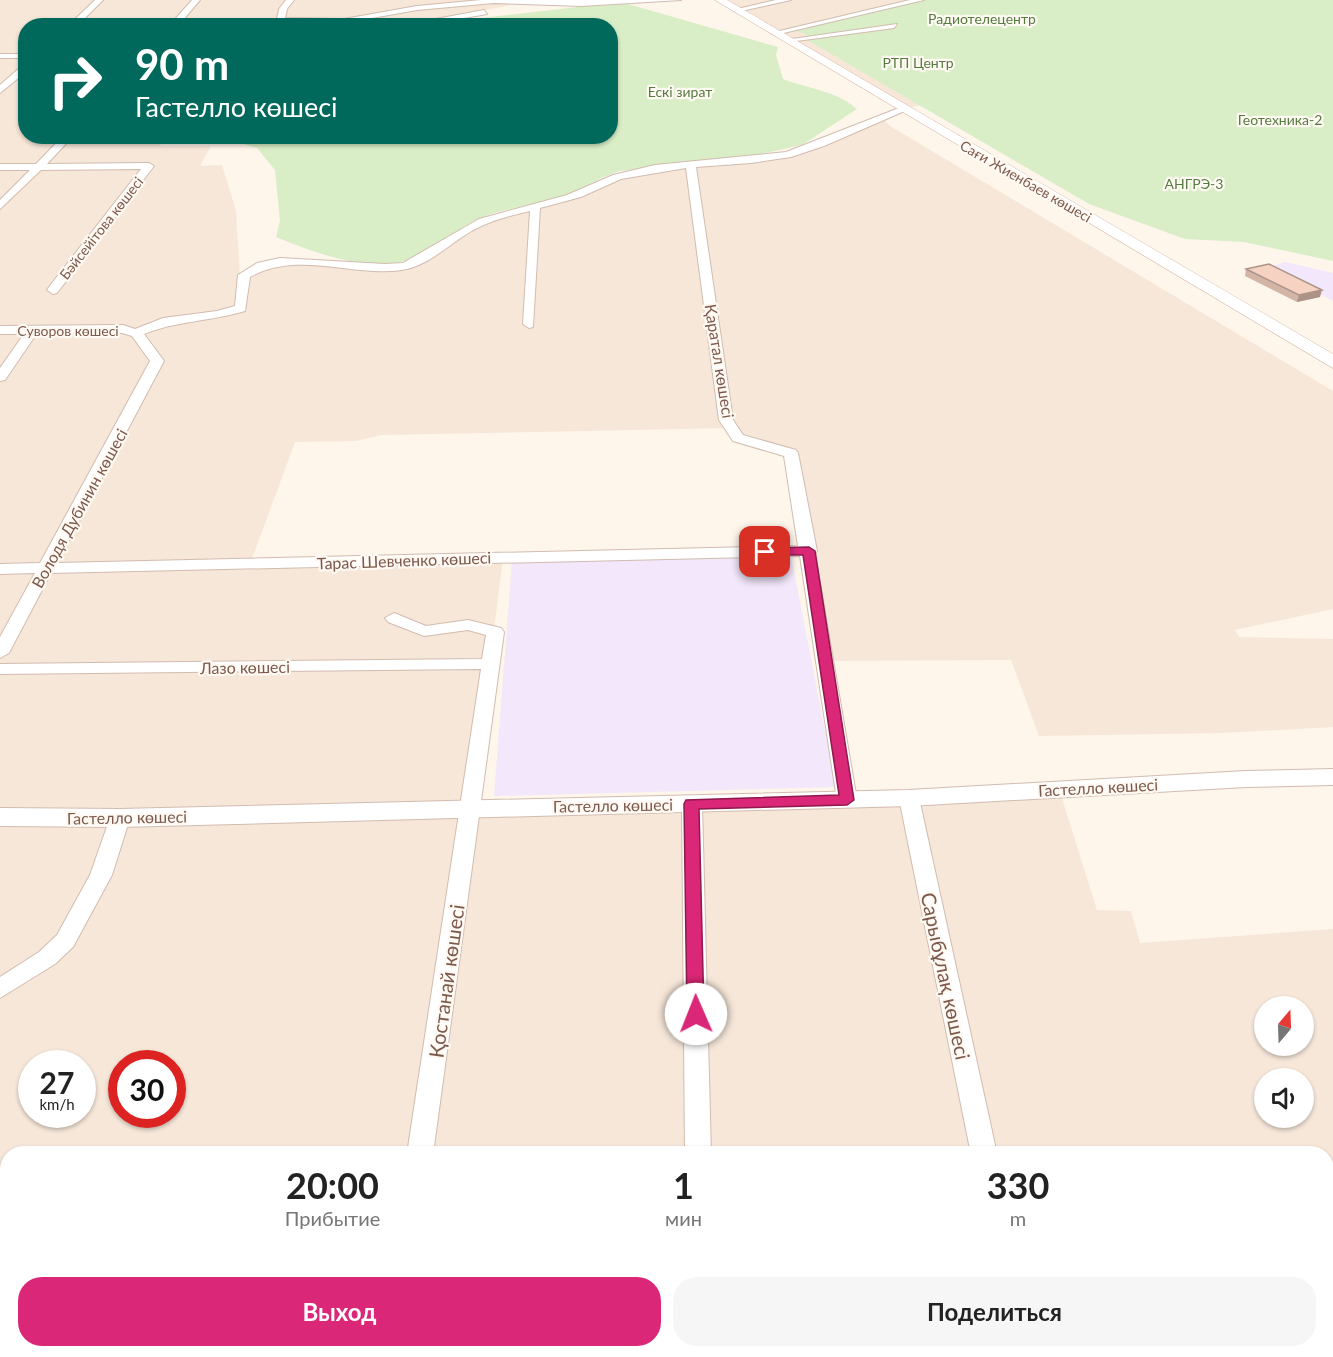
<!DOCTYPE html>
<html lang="ru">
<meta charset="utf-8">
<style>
:root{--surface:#fff;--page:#f6f6f6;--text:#222;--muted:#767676;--accent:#db2777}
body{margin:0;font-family:Lato,sans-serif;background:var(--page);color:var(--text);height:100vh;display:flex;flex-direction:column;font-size:22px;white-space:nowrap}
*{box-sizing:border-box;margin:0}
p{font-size:20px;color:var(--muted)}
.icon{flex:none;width:33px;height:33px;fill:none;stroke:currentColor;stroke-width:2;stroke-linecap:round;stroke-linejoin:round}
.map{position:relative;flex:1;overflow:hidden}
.panel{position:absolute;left:0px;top:1146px;width:1334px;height:212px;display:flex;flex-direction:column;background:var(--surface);border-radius:24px 24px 0 0;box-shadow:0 2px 4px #0004}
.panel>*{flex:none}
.hud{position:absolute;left:18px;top:18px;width:600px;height:126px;border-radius:24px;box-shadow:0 2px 4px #0004;background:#00695c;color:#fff;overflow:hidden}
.needle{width:39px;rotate:19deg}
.tools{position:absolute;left:1254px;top:996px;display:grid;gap:12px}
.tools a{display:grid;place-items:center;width:60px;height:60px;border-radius:50%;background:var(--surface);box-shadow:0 2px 4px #0004;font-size:30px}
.speed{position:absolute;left:18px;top:1050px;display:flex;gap:12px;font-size:30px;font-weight:700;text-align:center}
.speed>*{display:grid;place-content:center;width:78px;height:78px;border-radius:50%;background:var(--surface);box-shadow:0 2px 4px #0004;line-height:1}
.speed small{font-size:15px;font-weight:400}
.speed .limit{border:9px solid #d22;background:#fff;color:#111}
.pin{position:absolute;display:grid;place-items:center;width:51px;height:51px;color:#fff;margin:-26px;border-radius:12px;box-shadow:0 3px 9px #0006}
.me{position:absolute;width:66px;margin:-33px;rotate:359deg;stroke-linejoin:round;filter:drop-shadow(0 0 4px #0008)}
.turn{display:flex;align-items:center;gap:21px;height:126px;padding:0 18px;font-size:27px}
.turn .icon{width:78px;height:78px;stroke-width:2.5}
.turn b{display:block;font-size:42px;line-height:51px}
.eta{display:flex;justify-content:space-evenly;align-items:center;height:102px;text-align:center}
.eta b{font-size:36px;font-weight:700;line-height:42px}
.button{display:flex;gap:12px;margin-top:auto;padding:12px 18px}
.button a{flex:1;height:69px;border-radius:24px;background:var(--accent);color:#fff;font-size:24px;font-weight:700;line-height:69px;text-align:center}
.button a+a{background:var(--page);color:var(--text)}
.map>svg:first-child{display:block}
.residential{fill:#f6e7d9;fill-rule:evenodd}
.education{fill:#f2e7fb}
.green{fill:#d9eec7}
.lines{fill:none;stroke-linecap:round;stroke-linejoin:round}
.minor-casing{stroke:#d2bcaf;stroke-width:2}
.tertiary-casing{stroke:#d2bcaf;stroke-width:2}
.secondary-casing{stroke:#d8beae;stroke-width:1}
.minor{fill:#fff;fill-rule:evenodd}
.tertiary{fill:#fff;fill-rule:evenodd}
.secondary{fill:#fff;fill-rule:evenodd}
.wall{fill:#d3b5a6}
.shaded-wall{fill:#ac9387}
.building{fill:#f5d2c1;stroke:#ac9387;stroke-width:1.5}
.route{fill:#db2777;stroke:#8e194d;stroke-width:1.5}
.labels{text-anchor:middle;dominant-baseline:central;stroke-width:4.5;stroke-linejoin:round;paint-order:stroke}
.far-park-label{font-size:14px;fill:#557c3f;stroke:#fff9f3}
.far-street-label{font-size:14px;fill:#7c594b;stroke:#fff9f3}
.street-label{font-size:16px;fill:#7c594b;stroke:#fff9f3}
.near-street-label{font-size:20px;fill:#7c594b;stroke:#fff9f3}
</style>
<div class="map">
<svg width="1333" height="1357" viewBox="0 0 1333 1357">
<rect width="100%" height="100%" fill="#fef5eb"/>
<path class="residential" d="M0,0H677L532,1L402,26H26V136L166,137L160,146H211L200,166L222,165L236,211L241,292L244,275L284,263L406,266L471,226L535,208L639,170L771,158L881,117L890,126L1333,391V609L1235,630L1239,637L1333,639V727L1223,733L1039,736L1011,660L826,661L791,453L738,438L732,428L381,435L356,441L295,442L250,564L503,557L472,807L1059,789L1097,910L1131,911L1140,943L1333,929V1357H0ZM1264,1006H1304V1046H1264ZM32,1064H82V1114H32ZM122,1064H172V1114H122ZM1264,1078H1304V1118H1264ZM8,1154H1326V1350H8Z
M720,0H1072L936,101L902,110Z"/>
<path class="education" d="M1285,262L1333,273V301L1267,268Z
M791,556L836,787L494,796L512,561Z"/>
<path class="green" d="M914,0H1333V261L1244,242L1185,239L1089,204L804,38L808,35L788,28Z
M621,2L778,47L776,55L783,79C808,89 836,90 857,109L802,145L761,154L620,171C596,178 577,193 553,200C530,206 506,208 483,217C457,226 438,250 412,259C369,274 316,253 276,237L280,221L275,170L257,148L220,137L610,136V26L422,25Z"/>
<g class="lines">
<defs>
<path id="minor" d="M95,0H103L77,26H68Z
M192,0H200L178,26H169Z
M286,0H294L287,9L285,18L344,19L417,6L481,0H681L581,6L494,3L417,10L344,23L294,24L277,19L279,9Z
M776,0H791L737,12L733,10Z
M910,0H924L775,35L771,33Z
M484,10L487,14L419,26H398Z
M897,24L894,28L789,42L785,40Z
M0,54H26V58H0Z
M23,65H26V72L0,93V85Z
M899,108L907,110L824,146L791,157L751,163L696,167L733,420L743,435L796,450L798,453L817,551L815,554L857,800L854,805H840L837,800L800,556L51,573L9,653L0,658V637L35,573L0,574V564L40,563L150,361L132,336L122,333H37L5,380L0,381V368L24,334H0V326L123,325L135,329L163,318L217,311L235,306L238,275L257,263L280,258L385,264L403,263L479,219L567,195L613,175L655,165L786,152ZM686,168L719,420L733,441L784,456L798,546L57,563L164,361L144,334C176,321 212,321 245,311L250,277C298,250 351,277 402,270C428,266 448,245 470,232C488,221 509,216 530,211L523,324L529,328L533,327L540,208L581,197L621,179Z
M63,136H73L47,164L149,163L154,166L57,293L53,294L47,290L49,287L141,169L41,170L0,209V200L30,170H0V164H36Z
M394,613L426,626L468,620L501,628L504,632L433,1154H407L481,669L0,674V664L482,659L486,635L468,630L424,636L388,622L385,618Z
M909,791L916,793L919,798L997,1154H971L899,798L902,793Z
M692,797L699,799L702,804L711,1154H685L682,804L685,799Z
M120,811L127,813L130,818L112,875L73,947L55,964L0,998V977L39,952L57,935L90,875L110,818L113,813Z
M377,1350H405L404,1357H376Z
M688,1350H716V1357H688Z
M1011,1350H1039L1041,1357H1013Z"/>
<path id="tertiary" d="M1333,769V785L1246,787L909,806L120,827L0,826V808L120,809L909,790L1246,771Z"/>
<path id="secondary" d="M715,0H727L1333,354V368Z"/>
</defs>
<use href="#minor" class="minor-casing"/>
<use href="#tertiary" class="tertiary-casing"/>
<use href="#secondary" class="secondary-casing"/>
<use href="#minor" class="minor"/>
<use href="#tertiary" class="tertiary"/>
<use href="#secondary" class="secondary"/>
</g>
<path class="wall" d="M1246,269L1320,297L1297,302L1245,276Z"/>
<path class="shaded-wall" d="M1322,290L1320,297L1297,302L1299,295Z"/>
<path class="building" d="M1269,264L1322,290L1299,295L1246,269Z"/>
<path class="route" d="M809,547L815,551L854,800L847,805L699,809L704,1014L702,1019H689L687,1014L684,804L686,800L839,795L803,555H765L758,552L765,548Z"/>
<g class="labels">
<g class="far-park-label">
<text x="982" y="18">Радиотелецентр</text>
<text x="918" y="62">РТП Центр</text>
<text x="680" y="91">Ескі зират</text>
<text x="1280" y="119">Геотехника-2</text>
<text x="1194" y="183">АНГРЭ-3</text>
</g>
<g class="far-street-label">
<text transform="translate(1026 181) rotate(30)">Сағи Жиенбаев көшесі</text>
<text transform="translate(101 228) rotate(-52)">Бәйсейітова көшесі</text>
<text x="68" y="330">Суворов көшесі</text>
</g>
<g class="street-label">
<text transform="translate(720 361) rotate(81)">Қаратал көшесі</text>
<text transform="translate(79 508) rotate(-61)">Володя Дубинин көшесі</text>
<text transform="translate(404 560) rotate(-2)">Тарас Шевченко көшесі</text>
<text transform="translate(245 667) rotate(-1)">Лазо көшесі</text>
<text transform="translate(1098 787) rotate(-3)">Гастелло көшесі</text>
<text transform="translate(613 805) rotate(-1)">Гастелло көшесі</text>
<text transform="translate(127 817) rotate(-1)">Гастелло көшесі</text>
</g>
<g class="near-street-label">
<text transform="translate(946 976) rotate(78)">Сарыбұлақ көшесі</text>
<text transform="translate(446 981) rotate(-82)">Қостанай көшесі</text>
</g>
</g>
</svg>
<div class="tools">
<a><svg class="needle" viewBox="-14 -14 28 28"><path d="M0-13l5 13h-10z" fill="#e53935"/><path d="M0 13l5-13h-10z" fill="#767676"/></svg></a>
<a><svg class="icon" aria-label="sound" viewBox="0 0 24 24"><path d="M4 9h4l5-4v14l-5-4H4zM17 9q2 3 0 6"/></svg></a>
</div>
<div class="speed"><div>27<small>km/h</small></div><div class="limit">30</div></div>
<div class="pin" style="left:765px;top:552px;background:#d93025"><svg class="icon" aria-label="arrive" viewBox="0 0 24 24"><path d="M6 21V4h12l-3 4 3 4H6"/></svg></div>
<svg class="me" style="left:696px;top:1014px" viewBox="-20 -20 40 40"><circle r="19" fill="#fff"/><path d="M0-13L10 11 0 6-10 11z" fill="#db2777"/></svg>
<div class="hud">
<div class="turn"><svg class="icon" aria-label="right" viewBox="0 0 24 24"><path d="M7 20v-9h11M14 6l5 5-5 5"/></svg><div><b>90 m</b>Гастелло көшесі</div></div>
</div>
<section class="panel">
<div class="eta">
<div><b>20:00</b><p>Прибытие</p></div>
<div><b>1</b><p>мин</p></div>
<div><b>330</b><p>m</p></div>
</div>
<div class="button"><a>Выход</a><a>Поделиться</a></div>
</section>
</div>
